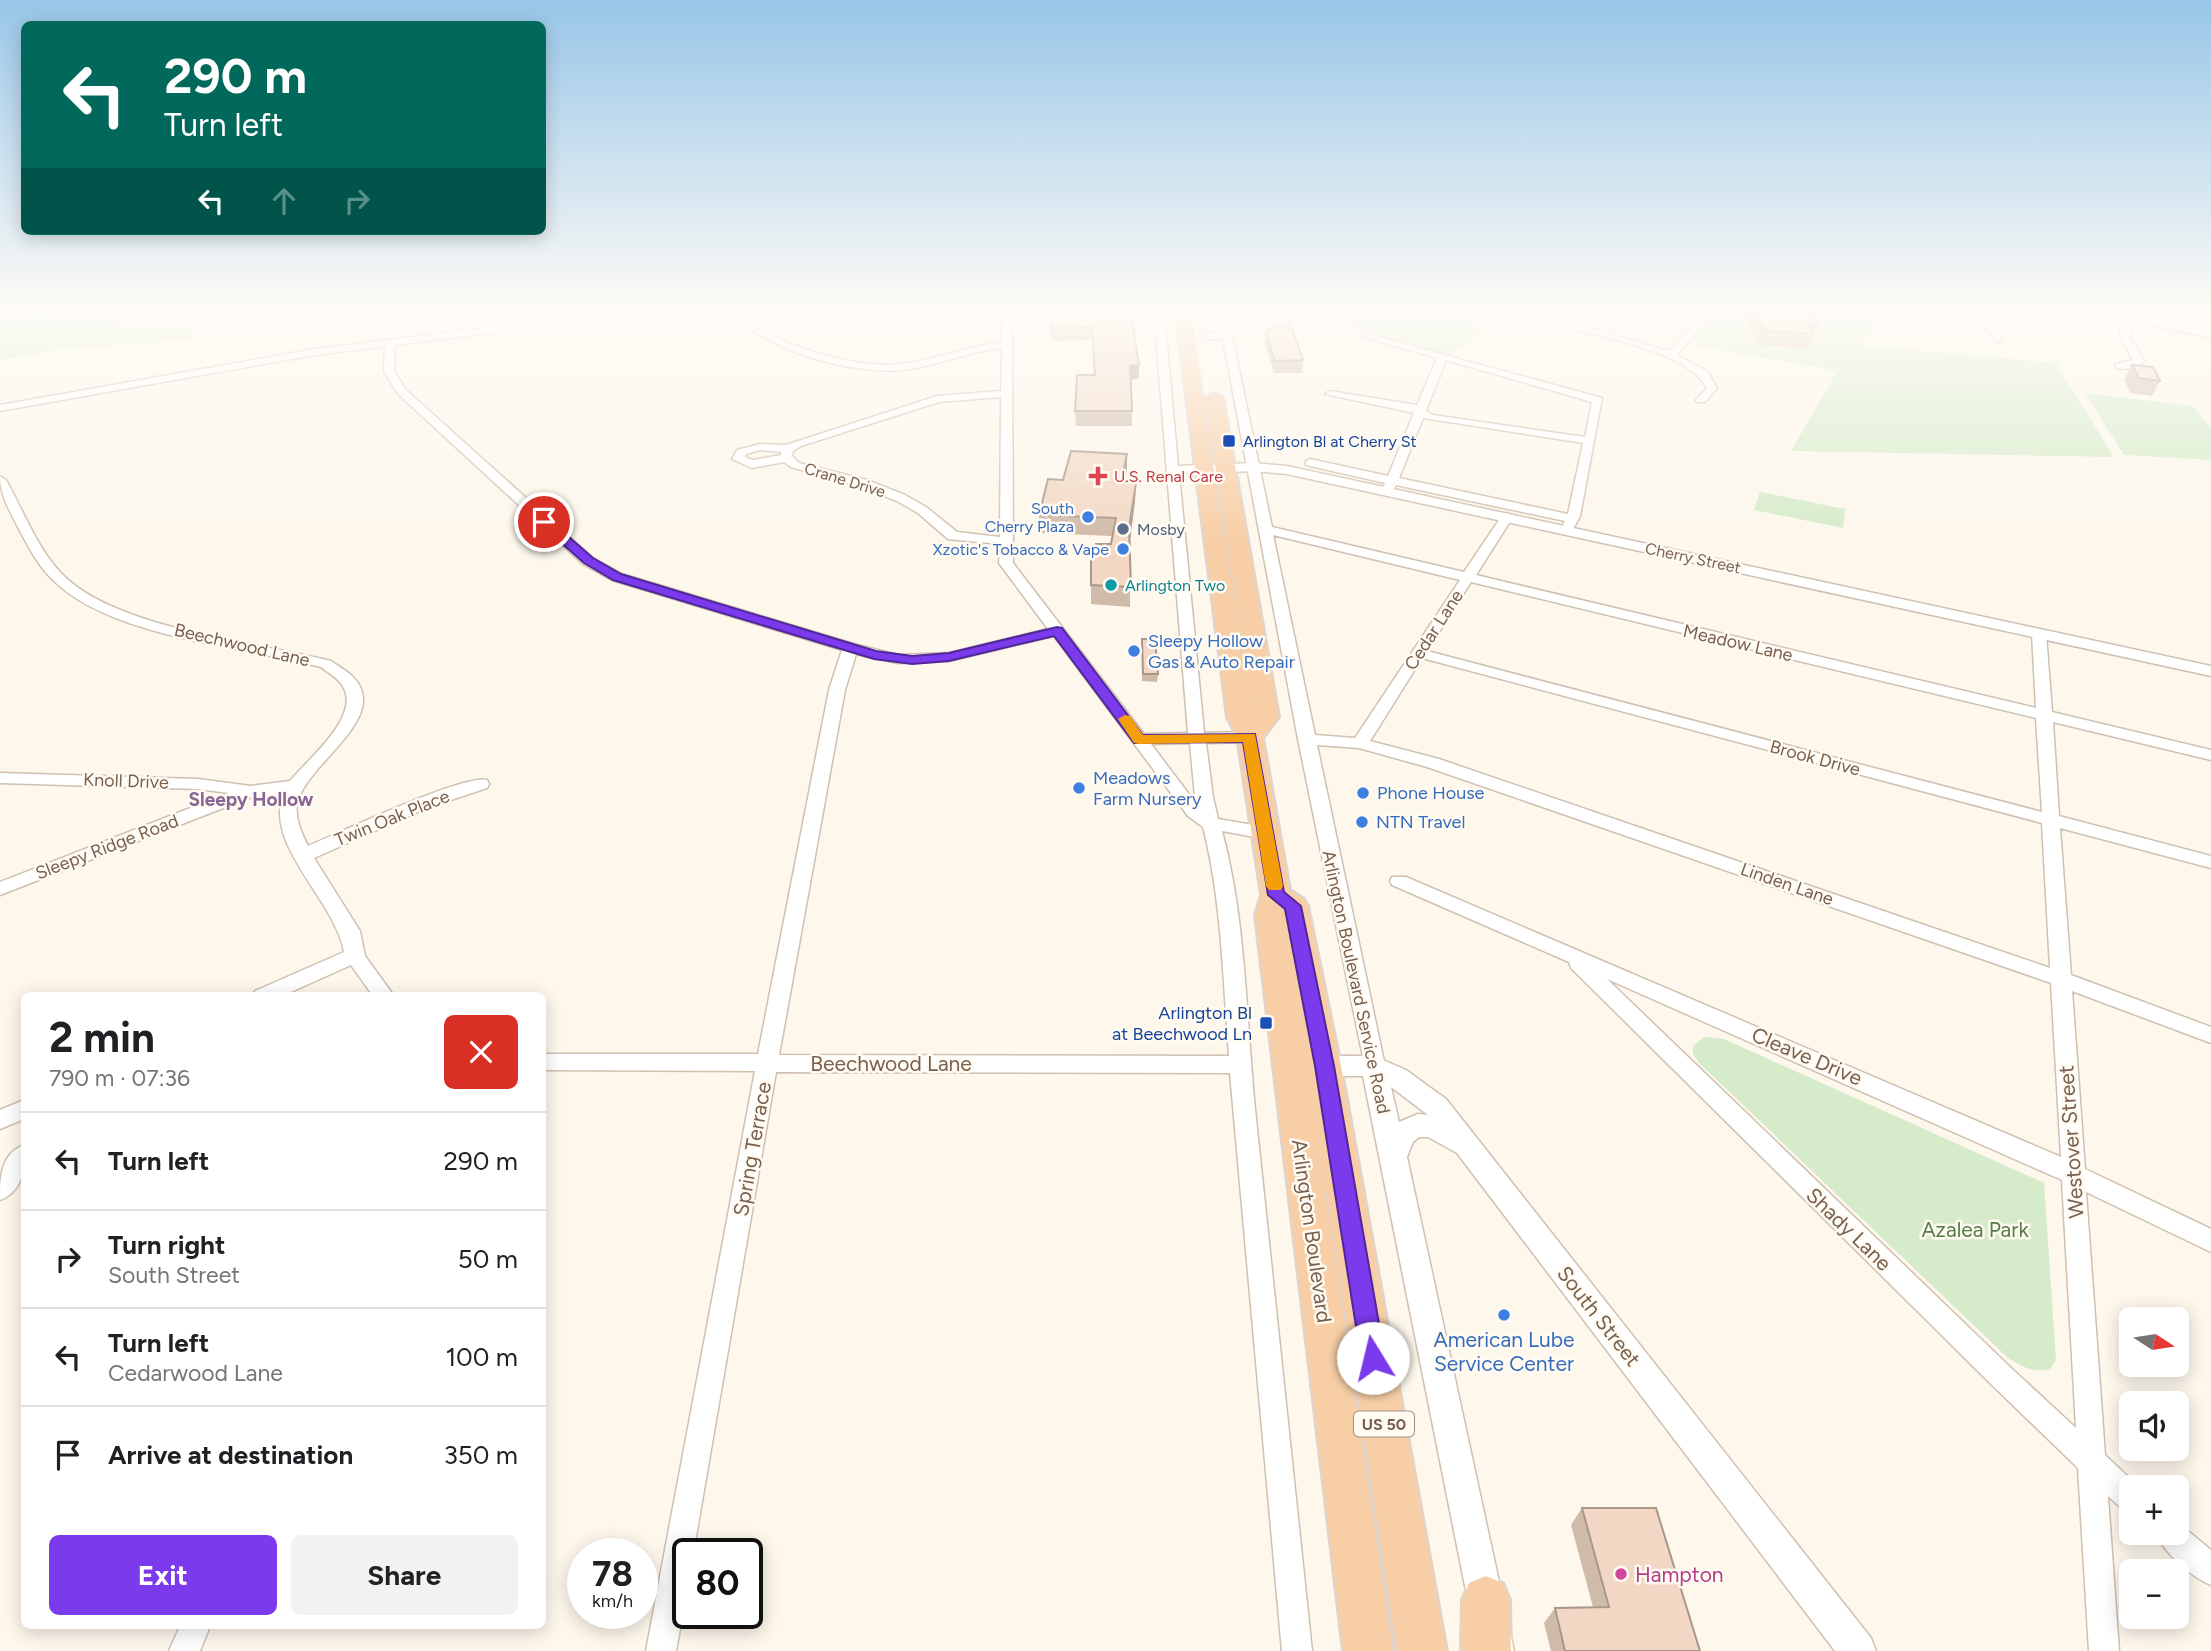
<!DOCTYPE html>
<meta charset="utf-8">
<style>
:root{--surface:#fff;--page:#f2f2f2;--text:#202124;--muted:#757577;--line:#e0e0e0;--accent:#7c3aed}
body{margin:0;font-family:Figtree,sans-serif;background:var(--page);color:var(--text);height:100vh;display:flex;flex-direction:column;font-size:26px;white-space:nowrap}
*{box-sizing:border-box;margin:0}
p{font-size:23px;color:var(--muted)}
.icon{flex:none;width:38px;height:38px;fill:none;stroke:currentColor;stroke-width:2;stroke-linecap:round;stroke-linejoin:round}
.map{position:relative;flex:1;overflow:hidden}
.details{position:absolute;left:21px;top:992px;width:525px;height:637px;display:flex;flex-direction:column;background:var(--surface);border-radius:10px;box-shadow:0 4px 18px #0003}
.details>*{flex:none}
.guide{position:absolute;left:21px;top:21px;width:525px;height:214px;border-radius:10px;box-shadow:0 4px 18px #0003;background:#00695c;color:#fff;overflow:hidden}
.needle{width:46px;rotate:102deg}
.tools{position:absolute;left:2119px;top:1307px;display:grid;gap:14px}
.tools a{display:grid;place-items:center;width:70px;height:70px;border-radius:10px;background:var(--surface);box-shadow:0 4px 18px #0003;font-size:35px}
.speed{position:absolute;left:567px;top:1538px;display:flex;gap:14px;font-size:35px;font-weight:700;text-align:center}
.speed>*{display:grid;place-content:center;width:91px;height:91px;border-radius:50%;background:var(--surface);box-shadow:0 4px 18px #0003;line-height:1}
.speed small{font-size:18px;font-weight:400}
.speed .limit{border:4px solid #111;border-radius:10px;background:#fff;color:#111}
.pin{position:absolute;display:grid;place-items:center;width:60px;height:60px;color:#fff;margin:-30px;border:4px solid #fff;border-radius:50%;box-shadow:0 2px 7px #0007}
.me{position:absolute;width:77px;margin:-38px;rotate:351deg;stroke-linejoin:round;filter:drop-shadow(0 0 5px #0008)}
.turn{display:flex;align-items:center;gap:24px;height:147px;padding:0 28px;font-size:32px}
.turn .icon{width:91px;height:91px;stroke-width:2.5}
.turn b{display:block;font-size:49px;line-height:60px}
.lanes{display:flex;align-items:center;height:66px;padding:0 28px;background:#0003;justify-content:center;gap:35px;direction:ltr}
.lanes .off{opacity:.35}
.round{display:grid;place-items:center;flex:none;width:74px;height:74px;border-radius:10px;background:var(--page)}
.headline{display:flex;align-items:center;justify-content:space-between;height:119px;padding:0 28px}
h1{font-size:42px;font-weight:700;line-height:52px}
.button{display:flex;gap:14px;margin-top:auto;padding:14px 28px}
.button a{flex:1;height:80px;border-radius:10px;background:var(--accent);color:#fff;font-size:28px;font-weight:700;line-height:80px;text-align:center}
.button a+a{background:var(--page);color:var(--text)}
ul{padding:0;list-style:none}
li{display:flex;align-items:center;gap:21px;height:98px;padding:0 28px;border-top:2px solid var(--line)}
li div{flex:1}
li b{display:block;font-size:26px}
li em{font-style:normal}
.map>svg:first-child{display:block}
.green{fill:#d6ebca}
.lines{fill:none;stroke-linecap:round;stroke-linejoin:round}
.stream{stroke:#a6cfd9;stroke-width:2.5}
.minor-casing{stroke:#d0c0b0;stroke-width:3}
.tertiary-casing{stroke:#d0c0b0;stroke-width:3}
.secondary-casing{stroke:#d5c2b1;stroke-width:4}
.trunk-casing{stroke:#dcd5d1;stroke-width:4}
.minor{fill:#fff;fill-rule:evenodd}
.tertiary{fill:#fff;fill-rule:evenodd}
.secondary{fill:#fff;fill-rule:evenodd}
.trunk{fill:#f7cea6;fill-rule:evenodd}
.wall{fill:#d0baa9}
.shaded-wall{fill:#a99789}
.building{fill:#f2d8c4;stroke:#a99789;stroke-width:2}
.route{fill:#7c3aed;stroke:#51269a;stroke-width:2}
.slow{fill:#f59e0b}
.transit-dot{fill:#1a4fb4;stroke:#fffbf3;stroke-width:2.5}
.health-dot{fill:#e0444e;stroke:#fffbf3;stroke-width:2.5}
.shop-dot{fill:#3f7fe0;stroke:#fffbf3;stroke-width:2.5}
.service-dot{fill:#5c6f8a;stroke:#fffbf3;stroke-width:2.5}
.culture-dot{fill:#0f9aa8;stroke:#fffbf3;stroke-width:2.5}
.hotel-dot{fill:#d1479c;stroke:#fffbf3;stroke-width:2.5}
.labels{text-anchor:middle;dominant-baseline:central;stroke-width:5;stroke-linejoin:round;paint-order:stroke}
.far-transit-label{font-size:16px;fill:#164399;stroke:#fffbf3;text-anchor:start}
.far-health-label{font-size:16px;fill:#be3a42;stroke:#fffbf3;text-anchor:start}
.far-street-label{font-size:16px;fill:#795f4e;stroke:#fffbf3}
.far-shop-label{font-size:16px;fill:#366cbe;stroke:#fffbf3;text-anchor:end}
.far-service-label{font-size:16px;fill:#4e5e75;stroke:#fffbf3;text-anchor:start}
.far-culture-label{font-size:16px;fill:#0d838f;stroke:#fffbf3;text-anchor:start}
.shield{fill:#fffbf3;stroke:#a18e80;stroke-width:2}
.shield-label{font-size:16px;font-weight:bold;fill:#795f4e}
.street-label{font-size:18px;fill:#795f4e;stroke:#fffbf3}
.shop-label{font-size:18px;fill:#366cbe;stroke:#fffbf3;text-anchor:start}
.transit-label{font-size:18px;fill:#164399;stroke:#fffbf3;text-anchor:end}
.neighbourhood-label{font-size:19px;font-weight:bold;fill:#876694;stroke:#fffbf3}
.near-street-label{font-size:21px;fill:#795f4e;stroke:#fffbf3}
.near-park-label{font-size:21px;fill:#547e45;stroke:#fffbf3}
.near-shop-label{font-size:21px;fill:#366cbe;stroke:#fffbf3}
.near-hotel-label{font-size:21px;fill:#b23c85;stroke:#fffbf3;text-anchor:start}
</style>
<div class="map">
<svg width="2211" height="1651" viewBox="0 0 2211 1651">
<rect width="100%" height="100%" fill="#fdf7ec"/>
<path class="green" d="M0,312H101L121,321L190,330V339L50,351L0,360Z
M1381,312H1462L1459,314L1487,329L1462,348L1449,355L1342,324Z
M1714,312H1884L1860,345L2056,363L2114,457L1791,451L1837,371L1688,344Z
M2085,393L2193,406L2211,428V460L2124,455Z
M1760,492L1845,509L1843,528L1754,510Z
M1704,1037L1724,1039L2044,1183L2056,1360L2050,1369C2033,1373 2023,1367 2008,1358L1700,1064L1693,1054V1046Z"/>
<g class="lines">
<path class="stream" d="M0,320L58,312"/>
<defs>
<path id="minor" d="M610,312H637L632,315L395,345L394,371L406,390L593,558L622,574L854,644L898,655L949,653L1048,629L999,563L1000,544L948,539L918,513L897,501L859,486L791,467L784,462L752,468L732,459L737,450L760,444L786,445L937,396L1001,391L1002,348C968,351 936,367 902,370C853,375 764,351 733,312H743C773,347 857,369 902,364C936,360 968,345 1002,343V312H1012L1013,563L1144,734L1188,733L1154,312H1164L1178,466L1204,465L1210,469L1204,473H1179L1204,733L1250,732L1258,737L1250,742L1206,743L1213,797L1218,819L1265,827L1274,833L1265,839L1222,831C1246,920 1246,1017 1255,1109C1274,1290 1293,1470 1312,1651H1282L1230,1073L776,1072L693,1554H688V1585L676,1651H646L755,1071L542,1070V1054H758L829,690L842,650L612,580L583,564L398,394L384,371L385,346L309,356L0,411V405L309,350ZM1001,397L1000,537L957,532L926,507L905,495L867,480L799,463L792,456L793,451L801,446L939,402ZM760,450L781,452V455L753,460L745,457L746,454ZM1054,636L1188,816L1203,827C1222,901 1223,980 1229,1056L779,1055L845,690L856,654L898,663L949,661ZM1190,743L1195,797L1197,805L1151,744Z
M1217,312H1227L1272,527L1464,572L1503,514L1507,513L1513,517L1476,575L2036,708L2032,634L2039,630L2046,634L2052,712L2211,750V760L2053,722L2059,816L2211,856V868L2060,828L2071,975L2211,1027V1043L2072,991L2085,1169L2211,1229V1252L2086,1192L2105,1455L2140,1488H2132V1513L2122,1509L2108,1496L2119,1651H2089L2078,1468L1993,1386L1571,968L1569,962L1392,885L1390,881L1392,877H1406L2061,1157L2051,983L1427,767L1359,748L1317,745L1385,1066L1382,1072L1374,1075L1366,1072L1298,739L1223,339H1205L1200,336L1205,333H1221ZM1273,535L1460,580L1355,738L1315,735ZM1471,582L2036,718L2042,812L1427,651ZM1422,658L2042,823L2050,968L1439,759L1370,741ZM1607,979L2062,1180L2076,1428L2011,1368Z
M1504,312H1521L1581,326L1597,312H1608L1590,328L1665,350L1673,349L1703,312H1713L1677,355L1708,372L1717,388L1705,402H1697L1696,400L1707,388C1687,349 1586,333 1545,324C1532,321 1515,319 1504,312Z
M1993,312H2003L1993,326L2002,339L1997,342L1983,326Z
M2126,313L2131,316L2130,337L2144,361C2137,368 2126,370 2116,368V364L2133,360L2120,337L2121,316Z
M1361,332L1602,398L1580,516L1571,533H1561L1560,530L1565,521L1396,485L1391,495L1387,496L1381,492L1385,483L1306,465V461L1310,459L1388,476L1414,413L1325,394L1330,391L1417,405L1437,358L1361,336ZM1446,360L1592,402L1585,437L1433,415L1426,411ZM1423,418L1583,443L1568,514L1399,478Z
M0,476L6,480C23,510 36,546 60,572C112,629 257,642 331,661C338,666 347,671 353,677C393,718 302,766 297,805C295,819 302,834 308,846C337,834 464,774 487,780L489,784L487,788L427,808L314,858L360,931L365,956L394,996H373L351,965L282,996H252L255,991L344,952C336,901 262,844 284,793L254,796L0,895V882L229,793L198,789L0,783V773L198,779L251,786L290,781C308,759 363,715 342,685C338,678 327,672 321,667C243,647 110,637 53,580C39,567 29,548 20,531C11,513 0,496 0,476Z
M24,1100V1119L0,1129V1110Z
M24,1145C26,1166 23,1192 0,1200C0,1179 0,1154 24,1145Z
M2177,1522L2211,1550V1585C2191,1577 2164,1553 2156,1533H2177Z
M180,1626H210L200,1651H169Z"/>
<path id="tertiary" d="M1254,463L1287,466L2211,666V676L1287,474L1254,471L1204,473L1197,469L1204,465Z
M1314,1056H1374L1406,1070L1446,1099L1871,1638L1876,1651H1835L1457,1153L1428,1137H1419L1413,1142L1407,1157L1514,1651H1478L1363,1076H1314L1305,1073L1301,1066L1305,1059ZM1391,1087L1428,1115L1418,1114L1399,1122Z"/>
<path id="secondary" d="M2095,312H2122L2211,329V337L2101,316Z"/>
<path id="trunk" d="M1175,312H1189L1253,717L1205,398L1214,393L1223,398L1279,717L1263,738L1290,890L1304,899L1308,906L1341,1066L1447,1651H1397L1311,1094L1393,1651H1343L1255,915L1261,895L1237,737L1227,717Z
M1486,1576L1503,1583L1510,1600L1511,1651H1461L1462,1600L1469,1583Z"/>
</defs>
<use href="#minor" class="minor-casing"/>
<use href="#tertiary" class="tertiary-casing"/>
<use href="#secondary" class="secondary-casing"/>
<use href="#trunk" class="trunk-casing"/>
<use href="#minor" class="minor"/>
<use href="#tertiary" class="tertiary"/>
<use href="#secondary" class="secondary"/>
<use href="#trunk" class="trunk"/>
</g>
<path class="wall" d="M1049,312H1119L1139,365V378L1131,380L1132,426H1076L1075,411L1094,375L1092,340L1052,341Z
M1742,312H1812L1818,324L1808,348L1758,345Z
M1266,332L1303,360L1302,373H1274L1265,344Z
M2132,365L2160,381L2152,396L2131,393L2124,380Z
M1127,471L1125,482L1136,483L1135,501L1130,542V607L1091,604V547L1111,544L1112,536L1039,533V515L1063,480Z
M1142,639L1158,674L1157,682L1142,681Z
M1582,1508L1700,1651H1551L1544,1623L1555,1608L1593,1607L1571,1525Z"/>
<path class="shaded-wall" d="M1139,365V378L1130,380V366Z
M1127,454V471L1121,501V482Z
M1136,483L1135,501L1129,546V527Z"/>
<path class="building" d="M1050,312H1119V314H1131L1139,365L1130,366L1132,411H1075L1077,375H1095L1092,327L1051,328Z
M1754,312H1812L1818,324L1807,323L1813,334L1763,330Z
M1290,322L1303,360L1275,361L1266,332Z
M2132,365L2153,367L2160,381L2139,378Z
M1071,451L1127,454L1121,482L1136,483L1129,527L1131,587L1091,585V547H1096V544H1111L1116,518L1039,515L1048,479L1063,480Z
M1142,639H1155L1158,674H1143Z
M1582,1508H1656L1700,1651H1565L1555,1608L1609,1607Z"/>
<linearGradient id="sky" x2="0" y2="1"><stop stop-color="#98c6e8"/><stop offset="0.57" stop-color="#fefbf6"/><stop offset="1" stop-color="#fefbf6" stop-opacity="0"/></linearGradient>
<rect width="2211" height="543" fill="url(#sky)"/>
<path class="route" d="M540,519H548L593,558L621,574L876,651L912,656L949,653L1057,627L1062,628L1143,735L1255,734L1284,892L1301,906L1334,1066L1385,1358L1381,1366L1373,1369L1365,1366L1361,1358L1315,1066L1285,909L1268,895L1243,742L1134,743L1054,636L949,661L912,664L874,659L613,580L584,563L540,524Z"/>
<path class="slow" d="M1125,715L1130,716L1143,735L1255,734L1283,886L1281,890H1269L1266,886L1243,742L1139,744L1134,743L1118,719Z"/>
<g class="transit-dot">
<rect x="1222" y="434" width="14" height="14" rx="3.5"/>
<rect x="1259" y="1016" width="14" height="14" rx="3.5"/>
</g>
<path class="health-dot" d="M1094.5 465.5h7v7h7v7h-7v7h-7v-7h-7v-7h7z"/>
<g class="shop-dot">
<circle cx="1088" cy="517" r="7"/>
<circle cx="1123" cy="549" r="7"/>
<circle cx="1134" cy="651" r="7"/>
<circle cx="1079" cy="788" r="7"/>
<circle cx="1363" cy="793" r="7"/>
<circle cx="1362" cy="822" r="7"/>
<circle cx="1504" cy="1315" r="7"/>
</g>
<circle class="service-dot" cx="1123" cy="529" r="7"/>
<circle class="culture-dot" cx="1111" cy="585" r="7"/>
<circle class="hotel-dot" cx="1621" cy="1574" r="7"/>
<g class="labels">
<g class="far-transit-label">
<text x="1243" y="441">Arlington Bl at Cherry St</text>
</g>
<g class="far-health-label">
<text x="1114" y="476">U.S. Renal Care</text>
</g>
<g class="far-street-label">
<text transform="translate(845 480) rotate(17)">Crane Drive</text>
<text transform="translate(1693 558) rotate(12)">Cherry Street</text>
</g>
<g class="far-shop-label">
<text x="1074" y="508">South<tspan x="1074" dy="18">Cherry Plaza</tspan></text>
<text x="1109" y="549">Xzotic's Tobacco &amp; Vape</text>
</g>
<g class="far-service-label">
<text x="1137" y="529">Mosby</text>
</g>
<g class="far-culture-label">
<text x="1125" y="585">Arlington Two</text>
</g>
<rect class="shield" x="1354" y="1411.5" width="60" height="25" rx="5"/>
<g class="shield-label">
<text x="1384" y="1424">US 50</text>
</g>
<g class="street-label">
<text transform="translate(1434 630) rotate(-57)">Cedar Lane</text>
<text transform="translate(1738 643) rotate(13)">Meadow Lane</text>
<text transform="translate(242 645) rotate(13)">Beechwood Lane</text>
<text transform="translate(1815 758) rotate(15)">Brook Drive</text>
<text transform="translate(126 781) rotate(2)">Knoll Drive</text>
<text transform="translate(392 818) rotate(-22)">Twin Oak Place</text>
<text transform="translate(107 847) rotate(-21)">Sleepy Ridge Road</text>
<text transform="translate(1787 884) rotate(19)">Linden Lane</text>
<text transform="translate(1356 982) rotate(78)">Arlington Boulevard Service Road</text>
</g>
<g class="shop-label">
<text x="1148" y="641">Sleepy Hollow<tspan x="1148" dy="21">Gas &amp; Auto Repair</tspan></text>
<text x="1093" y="778">Meadows<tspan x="1093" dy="21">Farm Nursery</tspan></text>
<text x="1377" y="793">Phone House</text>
<text x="1376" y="822">NTN Travel</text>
</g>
<g class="transit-label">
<text x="1252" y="1013">Arlington Bl<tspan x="1252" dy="21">at Beechwood Ln</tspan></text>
</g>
<g class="neighbourhood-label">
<text x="251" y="799">Sleepy Hollow</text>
</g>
<g class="near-street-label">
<text transform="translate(1807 1056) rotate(23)">Cleave Drive</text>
<text x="891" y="1063">Beechwood Lane</text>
<text transform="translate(2071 1142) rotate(-94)">Westover Street</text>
<text transform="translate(752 1149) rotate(-80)">Spring Terrace</text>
<text transform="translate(1849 1229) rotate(44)">Shady Lane</text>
<text transform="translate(1312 1231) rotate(82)">Arlington Boulevard</text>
<text transform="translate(1599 1316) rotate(52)">South Street</text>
</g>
<g class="near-park-label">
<text x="1975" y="1229">Azalea Park</text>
</g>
<g class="near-shop-label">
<text x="1504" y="1339">American Lube<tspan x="1504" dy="24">Service Center</tspan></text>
</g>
<g class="near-hotel-label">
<text x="1635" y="1574">Hampton</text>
</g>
</g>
</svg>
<div class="tools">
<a><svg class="needle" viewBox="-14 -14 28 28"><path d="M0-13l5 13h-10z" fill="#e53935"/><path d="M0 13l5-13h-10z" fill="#757577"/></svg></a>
<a><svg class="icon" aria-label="sound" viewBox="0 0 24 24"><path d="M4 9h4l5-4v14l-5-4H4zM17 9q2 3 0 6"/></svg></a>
<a>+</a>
<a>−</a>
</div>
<div class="speed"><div>78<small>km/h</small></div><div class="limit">80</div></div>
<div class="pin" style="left:544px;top:522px;background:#d93025"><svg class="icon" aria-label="arrive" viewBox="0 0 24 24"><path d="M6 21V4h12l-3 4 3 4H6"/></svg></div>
<svg class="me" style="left:1373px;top:1358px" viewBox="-20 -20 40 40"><circle r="19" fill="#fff"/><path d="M0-13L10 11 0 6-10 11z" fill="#7c3aed"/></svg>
<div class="guide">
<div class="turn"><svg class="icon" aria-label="left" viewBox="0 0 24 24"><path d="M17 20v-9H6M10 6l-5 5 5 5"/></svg><div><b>290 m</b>Turn left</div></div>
<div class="lanes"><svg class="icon" aria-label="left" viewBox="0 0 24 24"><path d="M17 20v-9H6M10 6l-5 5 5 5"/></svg><svg class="icon off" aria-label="ahead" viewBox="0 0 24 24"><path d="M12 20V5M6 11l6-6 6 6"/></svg><svg class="icon off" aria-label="right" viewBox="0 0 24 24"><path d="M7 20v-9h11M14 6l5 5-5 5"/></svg></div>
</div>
<section class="details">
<div class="headline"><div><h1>2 min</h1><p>790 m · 07:36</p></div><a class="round" style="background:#d93025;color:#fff"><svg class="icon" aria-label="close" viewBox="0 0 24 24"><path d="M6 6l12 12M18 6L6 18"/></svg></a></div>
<ul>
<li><svg class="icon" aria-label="left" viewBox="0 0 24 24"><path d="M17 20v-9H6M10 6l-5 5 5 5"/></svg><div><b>Turn left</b></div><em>290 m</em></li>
<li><svg class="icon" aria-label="right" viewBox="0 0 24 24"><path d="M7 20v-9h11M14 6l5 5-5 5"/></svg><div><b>Turn right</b><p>South Street</p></div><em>50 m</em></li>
<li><svg class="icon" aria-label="left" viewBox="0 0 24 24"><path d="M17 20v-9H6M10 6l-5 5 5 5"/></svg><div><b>Turn left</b><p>Cedarwood Lane</p></div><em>100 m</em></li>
<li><svg class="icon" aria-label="arrive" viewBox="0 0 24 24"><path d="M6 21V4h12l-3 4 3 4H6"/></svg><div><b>Arrive at destination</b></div><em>350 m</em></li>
</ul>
<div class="button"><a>Exit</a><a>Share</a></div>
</section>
</div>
